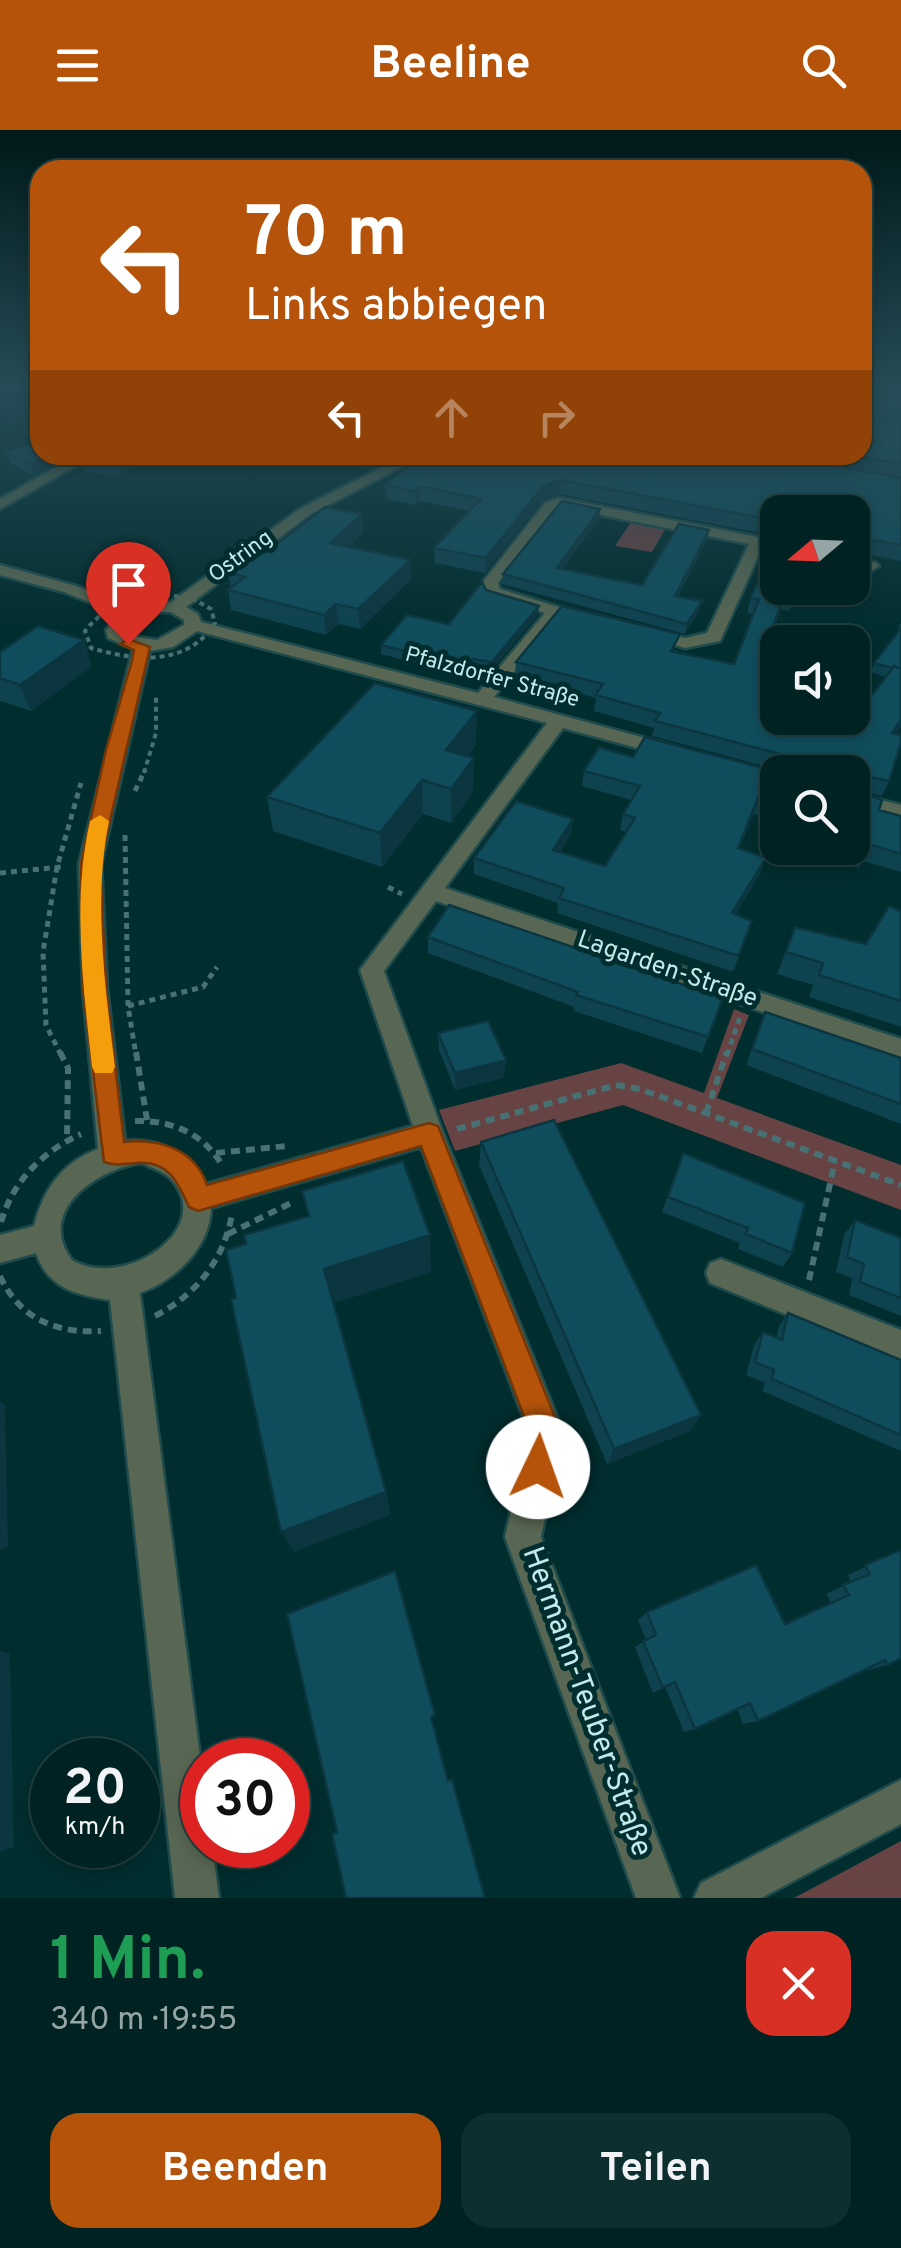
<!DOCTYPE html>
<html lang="de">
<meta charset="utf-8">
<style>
:root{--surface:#022;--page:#0e2f2f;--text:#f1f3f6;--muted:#95a4a5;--line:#223f40;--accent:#b45309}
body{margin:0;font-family:Overpass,sans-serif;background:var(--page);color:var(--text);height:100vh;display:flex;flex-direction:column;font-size:38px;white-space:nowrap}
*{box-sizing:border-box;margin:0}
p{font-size:32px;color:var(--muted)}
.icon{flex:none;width:55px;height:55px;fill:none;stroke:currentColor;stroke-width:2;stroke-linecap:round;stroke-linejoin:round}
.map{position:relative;height:1768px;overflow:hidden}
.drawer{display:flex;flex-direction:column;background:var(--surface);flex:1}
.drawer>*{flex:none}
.hud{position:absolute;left:30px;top:30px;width:842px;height:305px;border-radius:30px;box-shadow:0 5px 15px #0003,0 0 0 2px var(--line);background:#b45309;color:#fff;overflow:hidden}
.needle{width:65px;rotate:251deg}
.fabs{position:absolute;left:760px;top:365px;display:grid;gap:20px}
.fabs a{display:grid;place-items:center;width:110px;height:110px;border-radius:20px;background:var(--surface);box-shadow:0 5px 15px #0003,0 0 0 2px var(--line);font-size:50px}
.speed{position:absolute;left:30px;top:1608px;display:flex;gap:20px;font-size:50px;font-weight:700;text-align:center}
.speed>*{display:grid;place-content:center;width:130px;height:130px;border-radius:50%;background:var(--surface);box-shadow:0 5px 15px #0003,0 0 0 2px var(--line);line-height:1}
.speed small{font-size:25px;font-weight:400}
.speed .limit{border:15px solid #d22;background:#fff;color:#111}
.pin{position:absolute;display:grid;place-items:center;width:85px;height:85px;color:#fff;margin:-102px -42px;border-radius:50% 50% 50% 0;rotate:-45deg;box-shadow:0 0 10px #0007}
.pin .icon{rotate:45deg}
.me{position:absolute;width:110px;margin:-55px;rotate:3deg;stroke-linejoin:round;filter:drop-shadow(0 0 8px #0008)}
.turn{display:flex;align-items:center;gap:35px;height:210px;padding:0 50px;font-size:45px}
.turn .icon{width:130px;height:130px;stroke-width:2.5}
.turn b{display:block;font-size:70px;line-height:85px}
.lanes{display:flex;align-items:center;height:95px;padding:0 50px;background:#0003;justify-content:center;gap:50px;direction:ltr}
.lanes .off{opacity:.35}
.round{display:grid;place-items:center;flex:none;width:105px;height:105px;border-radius:30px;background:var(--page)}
.headline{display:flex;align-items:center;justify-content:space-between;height:170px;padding:0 50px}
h1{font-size:60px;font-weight:700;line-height:75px;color:#1e9e55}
.action{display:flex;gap:20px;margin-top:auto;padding:20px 50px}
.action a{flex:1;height:115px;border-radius:30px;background:var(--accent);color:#fff;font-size:40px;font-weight:700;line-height:115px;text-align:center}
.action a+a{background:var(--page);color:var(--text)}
header{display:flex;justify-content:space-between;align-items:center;height:130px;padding:0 50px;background:var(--accent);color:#fff;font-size:45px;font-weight:700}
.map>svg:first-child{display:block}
.green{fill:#674344}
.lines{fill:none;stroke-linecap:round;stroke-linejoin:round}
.minor-casing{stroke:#1f4b4c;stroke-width:5}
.path-far2{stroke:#477172;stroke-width:4;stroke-dasharray:5 4;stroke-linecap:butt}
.path-far1{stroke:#477172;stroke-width:5;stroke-dasharray:6 5;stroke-linecap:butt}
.path{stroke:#477172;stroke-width:6;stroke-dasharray:9 6;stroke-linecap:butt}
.minor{fill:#586753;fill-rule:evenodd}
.wall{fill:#0e424f}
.shaded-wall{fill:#0b3640}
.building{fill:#104d5c;stroke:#0b3640;stroke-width:2.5}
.route{fill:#b45309;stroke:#753606;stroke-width:2.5}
.slow{fill:#f59e0b}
.labels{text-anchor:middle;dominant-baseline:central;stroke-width:10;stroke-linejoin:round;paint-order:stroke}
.far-street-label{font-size:22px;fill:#c3e9ea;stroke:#002d2e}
.street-label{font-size:25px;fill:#c3e9ea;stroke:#002d2e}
.near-street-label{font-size:30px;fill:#c3e9ea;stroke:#002d2e}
</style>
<header><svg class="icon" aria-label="menu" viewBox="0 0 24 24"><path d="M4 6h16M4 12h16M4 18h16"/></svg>Beeline<svg class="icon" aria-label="search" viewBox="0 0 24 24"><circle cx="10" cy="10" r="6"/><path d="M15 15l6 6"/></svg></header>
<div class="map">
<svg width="901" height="1768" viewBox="0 0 901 1768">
<rect width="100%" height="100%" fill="#002d2e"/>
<path class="green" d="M631,392L666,398L652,422L615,416Z
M734,879L749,885L717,968L901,1035V1080L623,975L455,1021L439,980L621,933L704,963Z
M901,1711V1768H794Z"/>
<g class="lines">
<defs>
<path id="minor" d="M78,325H95L0,379V369Z
M407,325H424L311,384L186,477L198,484L201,492L478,563L545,483L487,465L482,453L545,373L558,368L763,408L765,411L720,511L685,518L639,504L647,499L685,508L707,503L749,414L560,377L555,379L498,453L500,459L597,489L589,494L559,487L494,567L678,617L681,621L671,627L563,598L445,758L901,909V929L436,771L384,841L443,1003L563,1302L541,1407L680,1768H636L505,1407L529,1302L421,1017L211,1078C210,1118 175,1150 140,1163L202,1642V1715H212L219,1768H175L110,1170C76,1165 48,1158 36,1123L0,1133V1105L34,1096C43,1059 63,1032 98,1019L83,858L79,734L133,519L108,508L106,500L118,484L64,462L0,445V435L76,456L130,477L171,472L301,378ZM150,482H171L184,490V495L157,510L124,505L127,493ZM197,501L547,593L360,840L413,996L206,1054C189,1026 159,1006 125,1011L107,858L101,734L150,521L173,517ZM142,1033C151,1038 163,1041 170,1048C218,1098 124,1161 72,1130C35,1081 98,1038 142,1033Z
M852,427L876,433L879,436L871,441L852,437Z
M852,663L901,675V689L852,676Z
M721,1129L901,1200V1232L710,1153L706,1143L710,1133Z
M901,1650V1694L761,1768H694L701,1753Z"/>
</defs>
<use href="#minor" class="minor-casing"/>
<path class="path-far2" d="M156,464L192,468L211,479L215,493C187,537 135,531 91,518L85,501C104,477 127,469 156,464Z
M144,643L156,603V567"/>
<path class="path-far1" d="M135,661L145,640
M125,705L128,876L136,925
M0,743L61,737
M388,757L402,764
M128,876L203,857L217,837
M61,925L46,895L43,822L57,737L81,653
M727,925L740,887"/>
<path class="path" d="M60,922L68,938L67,1010
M136,922L147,990
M706,983L727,922
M135,991C171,990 203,1003 222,1035
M457,999L616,955L640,959L901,1055
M216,1023L287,1016
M1,1092C13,1051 42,1022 81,1004
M228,1104L295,1071
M0,1146C19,1188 56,1204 101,1201
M809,1150L835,1031
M155,1186C196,1165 224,1130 232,1084"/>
<use href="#minor" class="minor"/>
</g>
<path class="wall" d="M862,258L901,264V431L852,421V382H778V458H800L789,481L781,479L765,525L778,588L859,582L886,547L871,542L874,533L899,500L898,499L901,492V596L895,604L889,651L882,666L860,662L879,680L901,686V742L863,731L859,738L805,723L807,718H852V642H779V640L652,606L654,598L594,581L596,568L515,547L516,532L677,520L676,522L734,534L753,484L747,483L751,468L776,406L559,364L542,371L485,443L435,433L434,418L470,381L420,371L416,375L386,369L385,355L421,325H862Z
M878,258H901V262Z
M40,299V325H70L34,346L10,333L6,322L32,313L29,303Z
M89,325H148L120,347L84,342L81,331Z
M327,325H359L342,331Z
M600,379L599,388L563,439L642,455L709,400L707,410L678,467L699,481L685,504L502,454L503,444Z
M362,384L363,403L349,417L411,449L360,499L338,494L326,505L231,480L228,460L231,458L228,442L265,423Z
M486,460L538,485L491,541L473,538L467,547L381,524V515L449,494Z
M84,510L92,536L31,581L0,571V522Z
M476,615L468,626L474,628L473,662L451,693L423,684L382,737L273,701L267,667Z
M633,627L778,642V691L754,684L739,718L760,744L735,785L752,791L734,840L730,841L557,783L558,773L474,744V728L571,705L560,722L605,736L626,702L620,700L623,684L631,670L582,656L584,641Z
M901,781V897L809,867L813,855L777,844L795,797L866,814Z
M428,807L723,868L702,923L574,881V877L428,823Z
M765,882L901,928V994L746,935Z
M438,903L504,948L455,960L439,920Z
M481,1012L701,1285L690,1301L607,1334L479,1035Z
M683,1023L792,1123L783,1137L738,1119L740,1113L662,1082Z
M855,1090L901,1108V1186L849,1165L852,1148L836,1142L844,1105Z
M788,1183L901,1230V1321L762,1261L765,1253L746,1245L754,1215L763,1202L776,1208L779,1196Z
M901,1420L888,1535L868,1540L867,1539L758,1591L743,1594L737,1579L695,1599L684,1602L665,1557L653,1563L635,1517L646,1510L638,1490L647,1482L785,1494L831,1473L826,1464L851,1452L848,1445Z"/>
<path class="shaded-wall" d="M47,325H70L34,346L30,334Z
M131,325H148L120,347L117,336Z
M341,325H359L342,331Z
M560,350L559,364L542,371L485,443L486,428L543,356Z
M420,356V371L416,375L415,361Z
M600,379L599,388L556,448L557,438Z
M362,384L363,403L332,432L330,413Z
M709,400L707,410L673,476L675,466Z
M411,430V449L360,499L358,479Z
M797,458H800L789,481L794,465Z
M702,471L699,481L685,504L687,494Z
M336,474L338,494L326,505L324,485Z
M539,476L538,485L491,541L492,532Z
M84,510L92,536L31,581L20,555Z
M473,529V538L467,547V537Z
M477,581L476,615L447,654L446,620Z
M901,590V596L885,619L892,603Z
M474,628L473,662L451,693V659Z
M422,650L423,684L382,737L380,703Z
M758,668L754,684L733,734L738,718Z
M573,689L571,705L551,736L553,720Z
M766,728L760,744L727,799L732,783Z
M506,930L504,948L455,960V943Z
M430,1105L431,1142L332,1174L324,1139Z
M0,1271L5,1275L8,1417L0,1420Z
M701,1285L690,1301L607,1334L614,1319Z
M386,1362L391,1385L294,1422L281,1402Z
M0,1521L10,1524L14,1717L0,1722Z"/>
<path class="building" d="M862,258H875L901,264V281L867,273L862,276Z
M862,280L863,287L901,294V334L852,325H862Z
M40,299V307L29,303Z
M40,311V325H47L30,334L6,322Z
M89,325H131L117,336L81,331Z
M421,325H783L901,348V415L852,406V382H778V391L560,350L543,356L486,428L434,418L481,369L420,356L415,361L385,355Z
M562,371L600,379L557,438L642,455L679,394L709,400L675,466L702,471L687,494L503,444Z
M325,377L362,384L330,413L411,430L358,479L336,474L324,485L228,460L245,447L228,442L256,421L265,423Z
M778,402V458H797L794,465L785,464L763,524L778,527V588H852V580L859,582L894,536L901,539V590L892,603L901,605V613L889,651L856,644L855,660L882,670L879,680L901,686V724L869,714L867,722L849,718H852V642H784L787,640L784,625L655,591L660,583L596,565L603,554L516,532L562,476L680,504L671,521L734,534L759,469L751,468Z
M482,452L486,460L539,476L492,532L473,529L467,537L381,515L407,485L449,494Z
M38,496L84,510L20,555L0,548V522Z
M901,498V539L894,536L892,538L874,533Z
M375,553L477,581L446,620L474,628L451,659L422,650L380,703L267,667Z
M645,607L778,642V674L758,668L738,718L766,728L732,783L752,791L739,825H736L559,768L564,758L474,728L516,671L573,689L553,720L605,736L635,688L623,684L640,656L584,641L599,617L633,627Z
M449,775L723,868L708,907L576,865L578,862L428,807Z
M889,776L901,781V871L819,845L823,833L786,822L795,797L866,814Z
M765,882L901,928V974L752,919Z
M488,891L506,930L455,943L438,903Z
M554,990L701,1285L614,1319L481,1012Z
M683,1023L805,1073L792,1123L746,1104L748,1098L668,1067Z
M403,1031L430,1105L324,1139L386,1362L281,1402L231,1169L236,1168L226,1120L246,1114L244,1105L309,1086L302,1061Z
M855,1090L901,1108V1168L860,1152L864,1134L847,1127Z
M788,1183L901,1230V1305L772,1249L774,1240L755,1232L763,1202L782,1210Z
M901,1420V1528L888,1535L885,1530L758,1591L750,1573L695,1599L675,1552L663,1558L643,1511L656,1505L647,1482L756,1435L785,1494L849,1465L843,1455L870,1444L865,1435Z
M395,1441L435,1585L431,1587L448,1651L452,1649L485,1768H346L332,1704L337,1702L287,1484Z"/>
<linearGradient id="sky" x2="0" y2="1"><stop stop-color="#001919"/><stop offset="0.51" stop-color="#264c57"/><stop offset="1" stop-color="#264c57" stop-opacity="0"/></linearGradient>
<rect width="901" height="506" fill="url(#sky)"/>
<path class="route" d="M128,509L150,517L100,734L106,858L124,1012C159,1008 195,1019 207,1055L429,993L438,996L561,1302L549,1348L538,1353L527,1348L523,1337L530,1302L421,1016L198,1081L189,1077C178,1053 169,1030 137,1033C125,1034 116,1036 104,1032L83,858L81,734L106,620L132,531L134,520L120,514Z"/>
<path class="slow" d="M100,685L109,691C93,771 105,856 115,937L112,943H95L92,937C83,856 72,771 90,691Z"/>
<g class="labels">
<g class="far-street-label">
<text transform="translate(241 427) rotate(-36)">Ostring</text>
<text transform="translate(492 548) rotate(15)">Pfalzdorfer Straße</text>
</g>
<g class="street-label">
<text transform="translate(667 840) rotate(19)">Lagarden-Straße</text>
</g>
<g class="near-street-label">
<text transform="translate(586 1572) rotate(70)">Hermann-Teuber-Straße</text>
</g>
</g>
</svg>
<div class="fabs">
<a><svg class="needle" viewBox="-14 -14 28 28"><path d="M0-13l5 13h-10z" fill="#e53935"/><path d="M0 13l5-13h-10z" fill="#95a4a5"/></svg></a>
<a><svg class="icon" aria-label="sound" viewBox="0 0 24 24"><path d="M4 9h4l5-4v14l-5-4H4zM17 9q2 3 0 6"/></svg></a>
<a><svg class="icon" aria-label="search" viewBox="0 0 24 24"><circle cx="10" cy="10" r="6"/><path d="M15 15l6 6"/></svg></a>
</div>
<div class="speed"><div>20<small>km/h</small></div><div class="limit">30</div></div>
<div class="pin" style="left:128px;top:514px;background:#d93025"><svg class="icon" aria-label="arrive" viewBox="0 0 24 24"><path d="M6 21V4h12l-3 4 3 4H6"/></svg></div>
<svg class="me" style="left:538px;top:1337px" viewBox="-20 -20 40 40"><circle r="19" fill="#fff"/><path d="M0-13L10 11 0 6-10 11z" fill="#b45309"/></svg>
<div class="hud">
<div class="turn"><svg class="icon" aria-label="left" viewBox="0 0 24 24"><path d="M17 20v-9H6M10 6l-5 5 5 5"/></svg><div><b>70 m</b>Links abbiegen</div></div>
<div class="lanes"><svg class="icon" aria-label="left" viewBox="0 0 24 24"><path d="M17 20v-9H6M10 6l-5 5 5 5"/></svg><svg class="icon off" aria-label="ahead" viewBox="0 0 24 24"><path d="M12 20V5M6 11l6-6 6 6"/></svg><svg class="icon off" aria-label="right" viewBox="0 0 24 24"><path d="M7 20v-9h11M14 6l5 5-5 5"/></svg></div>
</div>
</div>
<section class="drawer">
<div class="headline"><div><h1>1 Min.</h1><p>340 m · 19:55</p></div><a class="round" style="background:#d93025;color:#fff"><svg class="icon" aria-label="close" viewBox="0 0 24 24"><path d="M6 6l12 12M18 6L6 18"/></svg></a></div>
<div class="action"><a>Beenden</a><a>Teilen</a></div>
</section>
